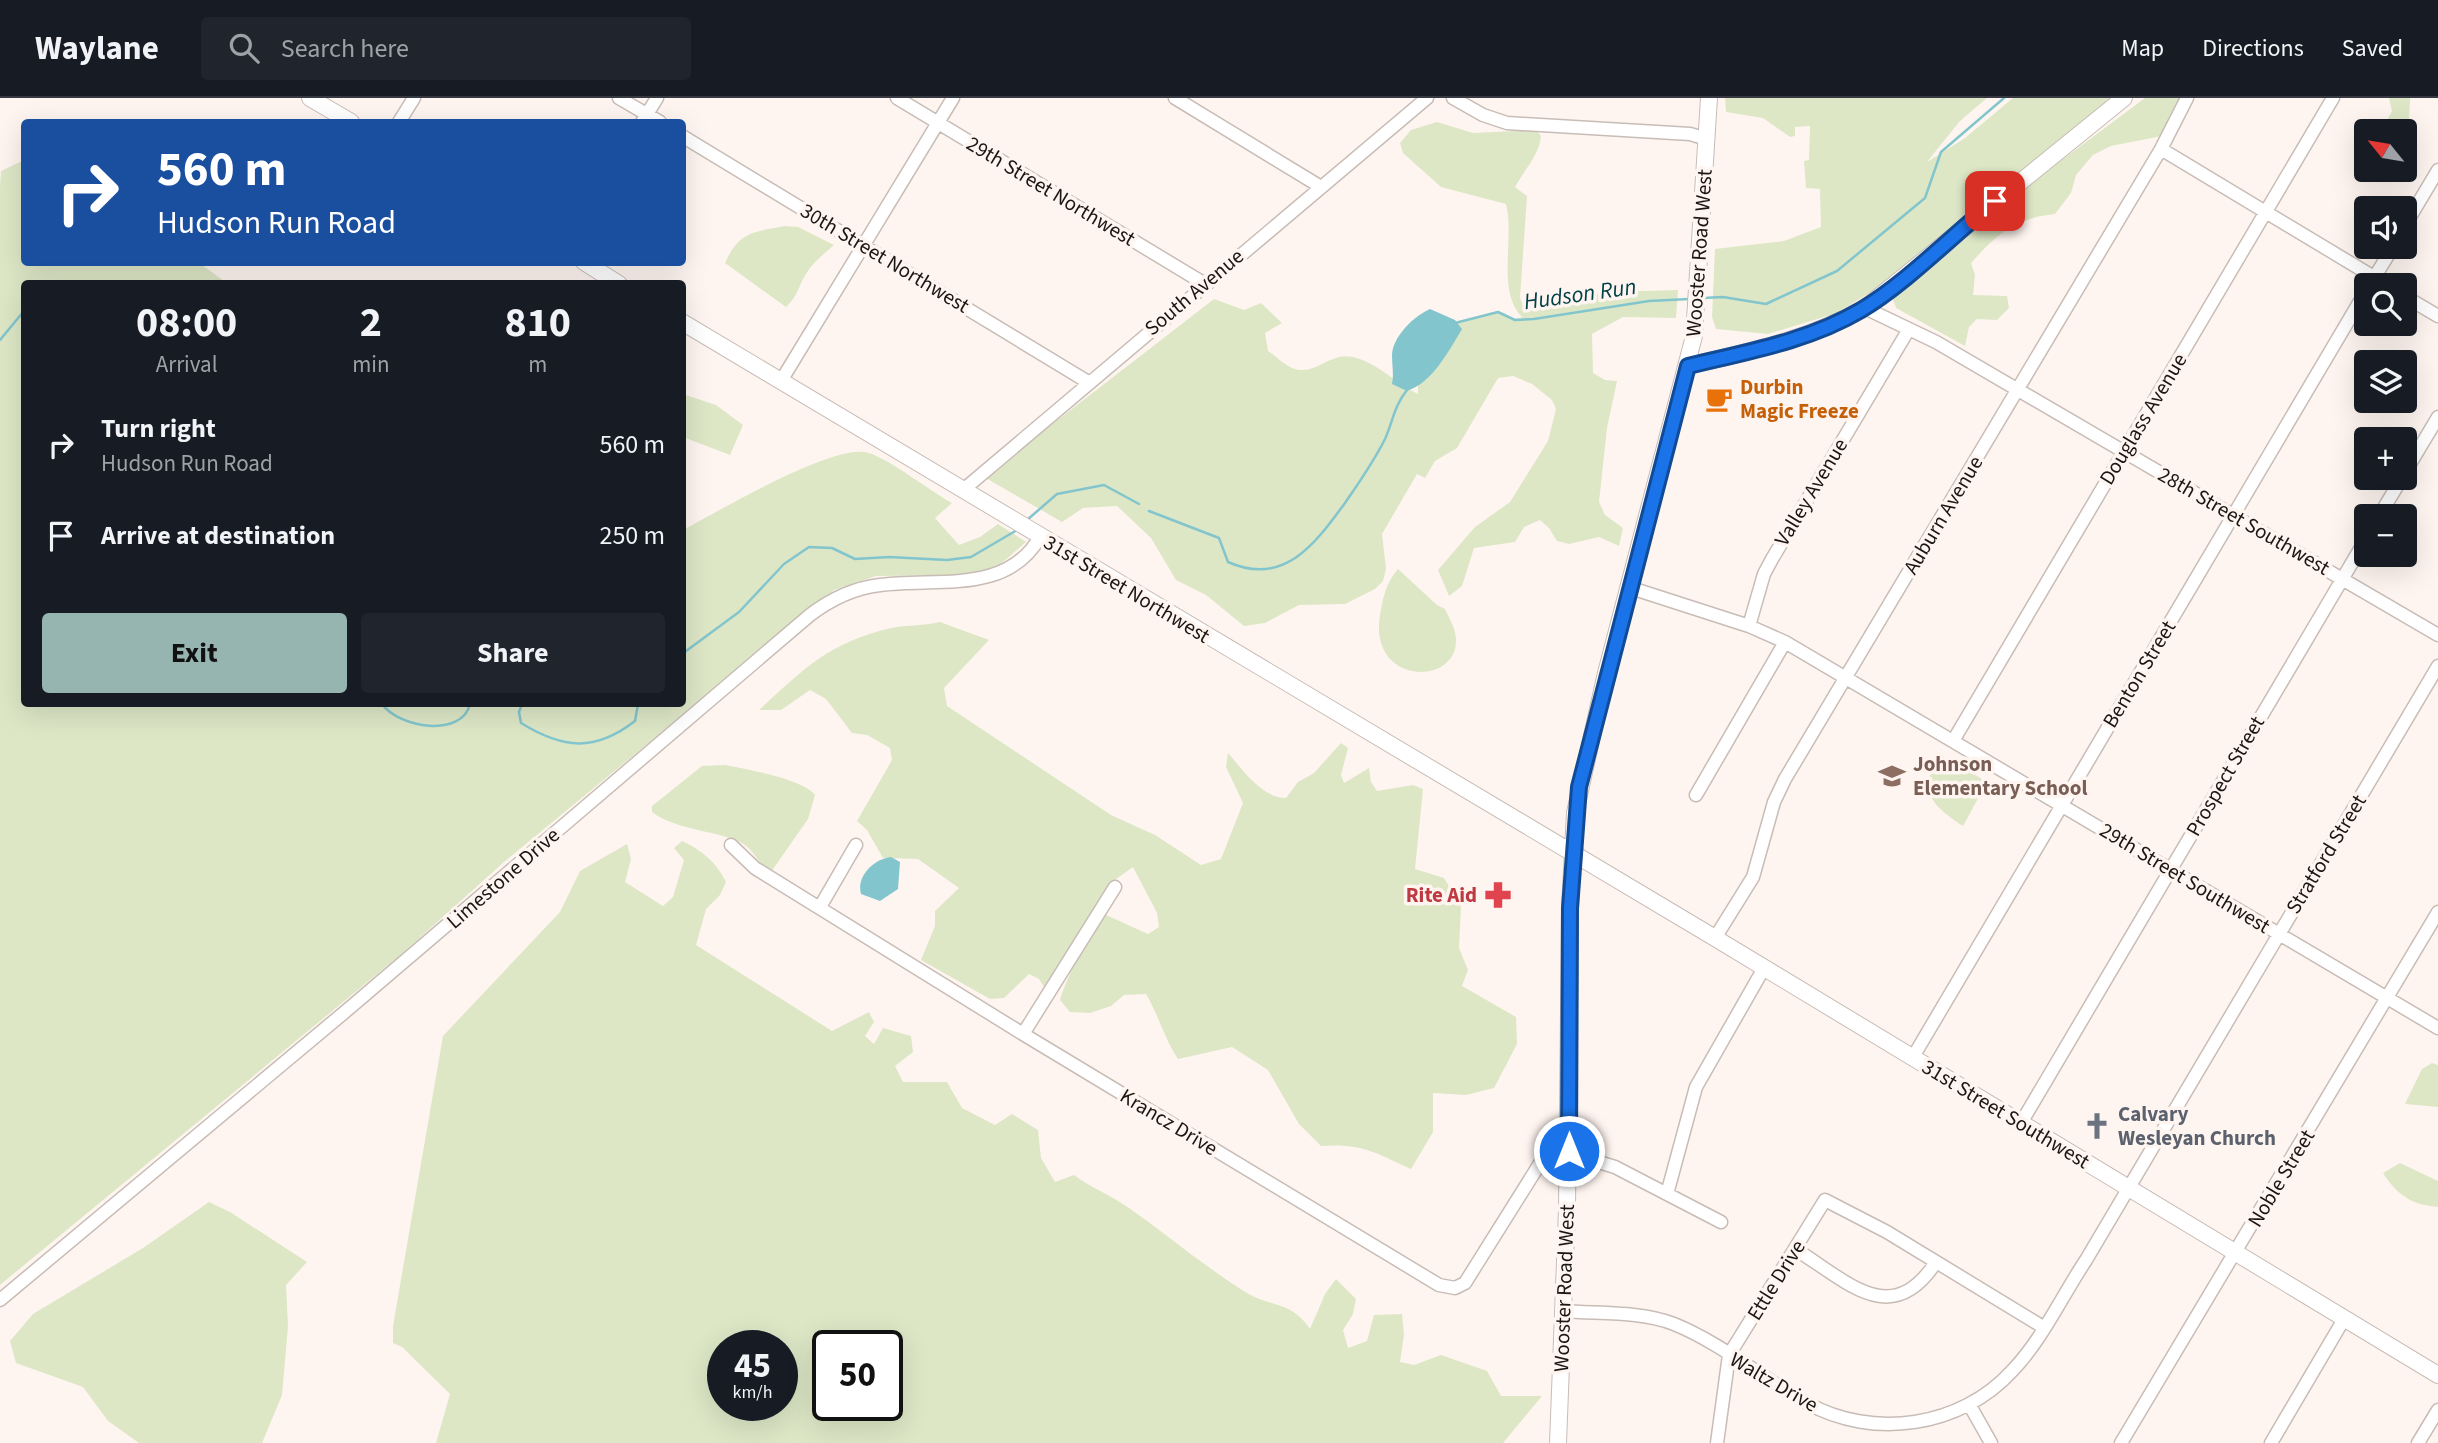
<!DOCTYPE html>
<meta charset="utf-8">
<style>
:root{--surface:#171b24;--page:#20242c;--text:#f1f3f6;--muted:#9ea1a6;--line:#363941;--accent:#97b5b0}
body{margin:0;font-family:"Source Sans 3",sans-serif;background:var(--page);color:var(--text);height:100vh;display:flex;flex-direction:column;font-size:26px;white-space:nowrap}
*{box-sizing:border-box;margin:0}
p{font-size:23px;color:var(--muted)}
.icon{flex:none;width:38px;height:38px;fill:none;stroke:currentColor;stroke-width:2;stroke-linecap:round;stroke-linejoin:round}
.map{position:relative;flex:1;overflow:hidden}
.details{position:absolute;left:21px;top:182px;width:665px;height:427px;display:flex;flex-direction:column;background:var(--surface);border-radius:7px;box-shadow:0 7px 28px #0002}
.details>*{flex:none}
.guide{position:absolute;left:21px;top:21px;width:665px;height:147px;border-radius:7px;box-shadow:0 7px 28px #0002;background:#1a4fa0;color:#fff;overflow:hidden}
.needle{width:46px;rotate:300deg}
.fabs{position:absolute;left:2354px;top:21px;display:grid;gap:14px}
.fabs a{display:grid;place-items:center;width:63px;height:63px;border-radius:7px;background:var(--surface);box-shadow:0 7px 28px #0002;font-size:35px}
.speed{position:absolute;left:707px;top:1232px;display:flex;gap:14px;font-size:35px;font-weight:700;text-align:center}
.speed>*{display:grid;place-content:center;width:91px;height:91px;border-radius:50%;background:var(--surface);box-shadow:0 7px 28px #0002;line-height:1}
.speed small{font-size:18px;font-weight:400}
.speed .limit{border:4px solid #111;border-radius:10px;background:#fff;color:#111}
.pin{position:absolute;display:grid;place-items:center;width:60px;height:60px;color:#fff;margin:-30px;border-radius:14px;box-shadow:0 4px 10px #0006}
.me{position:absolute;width:77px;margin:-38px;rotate:0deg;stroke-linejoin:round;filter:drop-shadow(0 0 5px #0008)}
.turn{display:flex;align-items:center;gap:24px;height:147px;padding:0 21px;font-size:32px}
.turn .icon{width:91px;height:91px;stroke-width:2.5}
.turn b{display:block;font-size:49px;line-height:60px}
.eta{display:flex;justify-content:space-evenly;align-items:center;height:119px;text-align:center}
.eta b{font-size:42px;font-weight:700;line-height:49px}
.button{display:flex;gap:14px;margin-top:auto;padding:14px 21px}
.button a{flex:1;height:80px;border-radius:7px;background:var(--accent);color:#111;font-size:28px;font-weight:700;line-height:80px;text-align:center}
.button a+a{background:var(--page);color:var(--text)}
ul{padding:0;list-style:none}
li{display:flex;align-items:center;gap:21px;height:91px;padding:0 21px}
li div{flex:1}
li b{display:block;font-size:26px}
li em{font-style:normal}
header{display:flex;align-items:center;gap:42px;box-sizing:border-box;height:98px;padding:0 35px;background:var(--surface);border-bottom:2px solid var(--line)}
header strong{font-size:33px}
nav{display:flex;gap:38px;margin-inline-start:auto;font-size:24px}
.search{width:490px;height:63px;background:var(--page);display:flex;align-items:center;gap:18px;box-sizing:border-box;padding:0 24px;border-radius:7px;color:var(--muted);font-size:26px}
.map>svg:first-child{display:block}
.green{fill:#dde7c6;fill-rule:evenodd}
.water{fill:#83c5cd}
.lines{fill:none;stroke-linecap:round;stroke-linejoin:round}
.stream{stroke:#83c5cd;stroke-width:2.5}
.minor-casing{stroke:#c8bcb6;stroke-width:15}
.major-casing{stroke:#c8bcb6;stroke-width:18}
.minor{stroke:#fff;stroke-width:12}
.major{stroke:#fff;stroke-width:16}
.route-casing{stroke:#114b97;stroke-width:18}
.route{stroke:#1a73e8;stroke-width:12}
.labels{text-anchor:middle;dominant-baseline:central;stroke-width:7;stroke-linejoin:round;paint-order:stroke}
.street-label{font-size:21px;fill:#1a1614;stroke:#fff5f0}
.food-label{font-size:21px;font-weight:bold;fill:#c56008;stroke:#fff5f0;text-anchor:start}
.education-label{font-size:21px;font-weight:bold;fill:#785e54;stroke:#fff5f0;text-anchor:start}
.health-label{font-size:21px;font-weight:bold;fill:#be3a42;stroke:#fff5f0;text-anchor:end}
.worship-label{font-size:21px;font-weight:bold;fill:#5b616d;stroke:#fff5f0;text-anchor:start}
.water-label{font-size:23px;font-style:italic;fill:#004047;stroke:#fff5f0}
</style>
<header>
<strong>Waylane</strong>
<div class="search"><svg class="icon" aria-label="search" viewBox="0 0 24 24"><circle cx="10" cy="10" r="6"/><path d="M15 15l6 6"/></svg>Search here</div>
<nav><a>Map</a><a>Directions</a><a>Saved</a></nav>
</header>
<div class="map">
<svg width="2438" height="1345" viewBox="0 0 2438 1345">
<rect width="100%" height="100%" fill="#fff5f0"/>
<path class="green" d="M1725,0H1987L1960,23L1927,64L1965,40L2013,0H2114L1882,187L1837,215L1768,236L1716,231L1712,219L1715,151L1784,143L1821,129L1820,91L1806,90L1804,63L1809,62L1810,28L1795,29V38L1790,39L1763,20L1726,14Z
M2145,0H2179L2162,38L2111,48L2093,57L2076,77L2071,95L2055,116C2015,120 1997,136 1971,165L1975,177L1973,197L2007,198L2009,210L1997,222L1977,221L1969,229L1965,248L1896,210L1893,201L2015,97Z
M2389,0H2410C2410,15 2407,32 2412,47L2407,56L2404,33H2381L2392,13Z
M1437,24L1473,35L1536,32L1541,38C1539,58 1524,72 1515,89L1527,98L1520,200L1524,210L1539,211L1607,194L1678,192L1676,220L1623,219L1592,236L1593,275L1605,282L1617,283L1607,330L1599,404L1605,417L1623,430L1619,448L1599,439L1569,446L1557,443L1549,430L1540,422L1524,429L1515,444L1474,450L1462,488L1449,498L1438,472L1475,429L1510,404L1548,343L1556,311L1552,302L1532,286L1513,278L1498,280L1457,350L1435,363L1425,380L1417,376L1382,436L1386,471L1383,483L1375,491L1345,506L1299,507L1265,525L1244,528L1206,497L1176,482L1151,440L1117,408L1083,410L1062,424L984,379L1214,201L1244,212L1261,205L1282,225L1265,235L1268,253C1276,258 1286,269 1295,271C1316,277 1331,254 1352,259C1377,264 1395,285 1418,296V281L1451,226L1498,214L1515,221L1522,219C1496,193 1515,141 1506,106L1441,89L1403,55L1400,45L1411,32Z
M24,62V164L199,165L227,185L24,186V606H682L683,432C717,414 836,343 869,355C891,362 930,393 952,405L935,420L959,447L980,439L998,426L1026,444L996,470L974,477L876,478L834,492L504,764L405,853L0,1187V88L1,73Z
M785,128L798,129L834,147C824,156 813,164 806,176C797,190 800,195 786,209L725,165C739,134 752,134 785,128Z
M683,296L716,307L743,327L730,357L683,339Z
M1398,471L1437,507L1445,511C1449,520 1456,531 1456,542C1457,589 1368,587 1380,517C1383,499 1386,485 1398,471Z
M940,524L989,542L944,590L947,608L1111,717L1155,737L1201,767L1221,761L1243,705L1226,669L1228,655C1243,672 1262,700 1286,700L1298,684L1314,675L1341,645L1348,650L1341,677L1344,685L1369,670L1371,684L1377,693L1413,687L1423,691L1415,771L1444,780L1461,808L1459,850L1468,872L1462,888L1516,919L1517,946L1494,990L1466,997L1433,995V1034L1411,1071C1376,1055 1362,1045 1321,1048L1299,1026L1268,972L1232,949L1178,961C1164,940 1159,918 1146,896L1124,897L1111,908L1090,915L1070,914L1060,902C1066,880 1090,834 1104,816L1148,836L1159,829L1157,815L1133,769L1112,784L1048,895L1039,881L1029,876L1004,900L990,901L921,862L935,828V813L959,790L918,761L883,760L867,732L857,723L892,662L890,650L867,637L852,635L826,601L810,592L781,612H759C805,570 828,545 891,530C907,527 923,528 940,524Z
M1940,656L1987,684L1963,728C1931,707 1917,693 1940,656Z
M725,667C745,671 804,681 815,697L808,721L771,774C758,766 753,750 740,744C713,732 676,732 652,714V708L702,668Z
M682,743C702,752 716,764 726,784L720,797L706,811L696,847L832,933L869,914L874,924L865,938L874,946L883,930L911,938L913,954L895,968L903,984H947L962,1010L995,1027L1012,1016L1038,1032L1041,1060L1055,1084L1074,1077C1091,1090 1111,1097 1129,1110C1169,1138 1205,1169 1247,1195C1273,1210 1291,1203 1310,1231L1325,1196L1336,1181L1356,1201L1353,1216L1343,1232L1348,1250L1367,1243L1374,1217L1402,1216L1404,1237L1400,1264L1414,1267L1441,1257L1487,1273L1501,1298H1542L1503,1345H436L450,1296L402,1249L393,1245V1228L443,938L560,814L580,773L627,746L631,761L625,784L663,808L673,799L684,762L674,750ZM723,1248H782V1307H723ZM828,1248H887V1307H828Z
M2432,965L2438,967V1009L2405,1006L2422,971Z
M2400,1065L2438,1083V1109C2412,1107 2397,1097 2383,1075Z
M209,1104L230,1114L307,1164L286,1187L288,1228L282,1297L262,1345H139L108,1323L83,1289L16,1265L10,1243L33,1216L143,1150Z"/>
<path class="water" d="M1430,211L1455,222L1462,231C1448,254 1433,284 1407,293L1392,286C1394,276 1392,267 1392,257C1393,238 1414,218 1430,211Z
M891,759L900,764L898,791L880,803L861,796C856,778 874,761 891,759Z"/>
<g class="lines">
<path class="stream" d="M1703,200L1723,199L1766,206L1837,173L1925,100L1941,54L2004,0
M1455,225L1498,214L1515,222L1534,221L1649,203L1689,201
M0,242L24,213
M1149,413L1219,440L1228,464C1284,489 1315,446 1345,405C1360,383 1373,365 1385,341C1393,323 1394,308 1407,292
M1027,422L1057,396L1104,387L1139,406
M682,556L739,514L784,466L809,449L832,450L855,461L889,459L947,462L971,459L1017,432
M382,606C399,630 462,640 470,606
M522,606L519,614L521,625C563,651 595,654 635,623L638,606"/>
<defs>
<path id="minor" d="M619,0L660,24
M897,0L1205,186
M1175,0L1321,89
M1453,0L1483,17L1507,25L1690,36L1707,41
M399,24L414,0
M642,24L657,0
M682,38L1088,284
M2161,51L2387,187
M2404,129L2438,72
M2371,185L2393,149
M2404,198L2438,218
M1865,210L1936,244L2438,537
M781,283L953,0
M2404,376L2438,319
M963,392L1427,0
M2379,418L2402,380
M1628,489L1749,528L1785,544L2438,930
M1749,528L1764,476L1772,461L1909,231
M1953,643L2333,0
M1696,697L1785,544
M731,747L755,770L1023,936L1439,1187L1455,1190L1465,1185L1544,1059L1559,1052L1615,1069L1721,1124
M820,809L856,747
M1715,840L1753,779L1774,704L1785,681L2161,51L2187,0
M1023,936L1115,789
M1913,959L2366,193
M2021,1025L2366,441
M1667,1096L1696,989L1764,870
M1795,1151C1846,1182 1891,1233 1936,1164
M0,1202L346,913L810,517C831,501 854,490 880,487C935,479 1006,498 1040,439
M1563,1213C1599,1216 1641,1213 1674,1226C1721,1245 1763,1281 1807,1305C1873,1342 1961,1329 2012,1273C2042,1242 2062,1198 2086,1162L2438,568
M1969,1306L1991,1345
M1717,1345L1729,1257L1825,1102L1887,1134L2043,1229
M2121,1345L2438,814
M2271,1345L2344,1221
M2418,1345L2438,1312"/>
<path id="major" d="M310,0L351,24
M584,164L619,186
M682,224L1715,840L2438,1277
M1688,268C1748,254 1810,241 1865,210L2124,0
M1558,1345L1567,1112L1570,810L1575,715L1606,575L1694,238L1709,0"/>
</defs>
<use href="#minor" class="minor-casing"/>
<use href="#major" class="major-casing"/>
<use href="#minor" class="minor"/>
<use href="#major" class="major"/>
</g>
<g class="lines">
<defs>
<path id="route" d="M1569,1053L1570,810L1579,689L1688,268C1746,254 1809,243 1861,212C1905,186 1954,136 1995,103"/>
</defs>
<use href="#route" class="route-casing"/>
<use href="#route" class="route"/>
</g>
<defs>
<symbol id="cafe-bare" viewBox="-9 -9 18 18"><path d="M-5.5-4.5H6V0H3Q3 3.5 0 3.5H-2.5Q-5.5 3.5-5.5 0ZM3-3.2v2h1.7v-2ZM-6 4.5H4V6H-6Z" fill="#e8710a" stroke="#fff5f0" stroke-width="2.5" paint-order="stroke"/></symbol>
<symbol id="school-bare" viewBox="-9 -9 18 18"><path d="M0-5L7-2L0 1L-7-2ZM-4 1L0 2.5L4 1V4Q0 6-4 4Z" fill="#8d6e63" stroke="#fff5f0" stroke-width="2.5" paint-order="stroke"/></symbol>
<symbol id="pharmacy-bare" viewBox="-9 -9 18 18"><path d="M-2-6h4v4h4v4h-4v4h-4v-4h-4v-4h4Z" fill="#e0444e" stroke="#fff5f0" stroke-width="2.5" paint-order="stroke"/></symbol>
<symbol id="church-bare" viewBox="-9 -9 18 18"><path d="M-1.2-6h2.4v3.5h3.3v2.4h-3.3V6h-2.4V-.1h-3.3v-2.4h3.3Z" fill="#6b7280" stroke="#fff5f0" stroke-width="2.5" paint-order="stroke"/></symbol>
</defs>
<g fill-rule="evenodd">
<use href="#cafe-bare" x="1700" y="282" width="38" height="38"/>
<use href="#school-bare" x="1873" y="659" width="38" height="38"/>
<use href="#pharmacy-bare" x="1479" y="778" width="38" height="38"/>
<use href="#church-bare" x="2078" y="1009" width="38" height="38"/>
</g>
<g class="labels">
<g class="street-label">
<text transform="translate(1051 93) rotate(31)">29th Street Northwest</text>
<text transform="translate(1699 155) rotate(-86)">Wooster Road West</text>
<text transform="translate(885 160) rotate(31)">30th Street Northwest</text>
<text transform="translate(1194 194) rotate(-40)">South Avenue</text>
<text transform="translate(2143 321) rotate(-59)">Douglass Avenue</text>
<text transform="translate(1811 394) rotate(-59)">Valley Avenue</text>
<text transform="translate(1943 417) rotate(-59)">Auburn Avenue</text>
<text transform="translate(2244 423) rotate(30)">28th Street Southwest</text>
<text transform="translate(1127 491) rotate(31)">31st Street Northwest</text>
<text transform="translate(2139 576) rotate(-59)">Benton Street</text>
<text transform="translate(2225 678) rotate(-60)">Prospect Street</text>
<text transform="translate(2326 756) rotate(-59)">Stratford Street</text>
<text transform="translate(503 780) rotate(-41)">Limestone Drive</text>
<text transform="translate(2185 780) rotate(31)">29th Street Southwest</text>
<text transform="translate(2006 1016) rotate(31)">31st Street Southwest</text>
<text transform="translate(1169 1024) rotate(31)">Krancz Drive</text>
<text transform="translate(2281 1080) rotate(-59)">Noble Street</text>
<text transform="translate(1776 1182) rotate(-58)">Ettle Drive</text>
<text transform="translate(1564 1190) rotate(-88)">Wooster Road West</text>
<text transform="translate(1774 1284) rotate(30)">Waltz Drive</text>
</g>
<g class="food-label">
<text x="1740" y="289">Durbin<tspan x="1740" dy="24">Magic Freeze</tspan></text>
</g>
<g class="education-label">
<text x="1913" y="666">Johnson<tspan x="1913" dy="24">Elementary School</tspan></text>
</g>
<g class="health-label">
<text x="1477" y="797">Rite Aid</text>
</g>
<g class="worship-label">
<text x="2118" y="1016">Calvary<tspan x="2118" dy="24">Wesleyan Church</tspan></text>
</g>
<g class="water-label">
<text transform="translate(1580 196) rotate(-8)">Hudson Run</text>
</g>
</g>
</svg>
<div class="fabs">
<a><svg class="needle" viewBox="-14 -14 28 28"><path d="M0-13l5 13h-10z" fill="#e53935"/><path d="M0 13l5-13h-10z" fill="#9ea1a6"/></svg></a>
<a><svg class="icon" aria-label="sound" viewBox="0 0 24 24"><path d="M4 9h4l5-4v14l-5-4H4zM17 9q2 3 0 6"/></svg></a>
<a><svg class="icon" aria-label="search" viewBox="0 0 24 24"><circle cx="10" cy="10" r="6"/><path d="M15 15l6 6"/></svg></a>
<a><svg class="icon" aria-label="layers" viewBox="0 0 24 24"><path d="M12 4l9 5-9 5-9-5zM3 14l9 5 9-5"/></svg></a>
<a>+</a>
<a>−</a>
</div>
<div class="speed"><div>45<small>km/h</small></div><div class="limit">50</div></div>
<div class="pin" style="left:1995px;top:103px;background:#d93025"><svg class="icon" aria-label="arrive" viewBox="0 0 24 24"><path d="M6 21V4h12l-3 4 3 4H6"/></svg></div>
<svg class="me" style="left:1569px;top:1053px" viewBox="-20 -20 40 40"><circle r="17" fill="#1a73e8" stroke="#fff" stroke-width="3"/><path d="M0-11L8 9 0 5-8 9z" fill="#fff"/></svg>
<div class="guide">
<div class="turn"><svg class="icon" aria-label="right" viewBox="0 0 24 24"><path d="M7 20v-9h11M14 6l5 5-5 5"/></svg><div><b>560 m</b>Hudson Run Road</div></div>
</div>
<section class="details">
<div class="eta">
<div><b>08:00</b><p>Arrival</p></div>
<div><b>2</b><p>min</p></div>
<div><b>810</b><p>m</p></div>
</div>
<ul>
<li><svg class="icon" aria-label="right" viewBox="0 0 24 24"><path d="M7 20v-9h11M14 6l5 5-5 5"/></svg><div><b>Turn right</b><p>Hudson Run Road</p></div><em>560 m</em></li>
<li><svg class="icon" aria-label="arrive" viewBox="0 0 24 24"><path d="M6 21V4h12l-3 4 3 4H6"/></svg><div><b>Arrive at destination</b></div><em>250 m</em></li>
</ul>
<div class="button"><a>Exit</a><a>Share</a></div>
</section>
</div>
